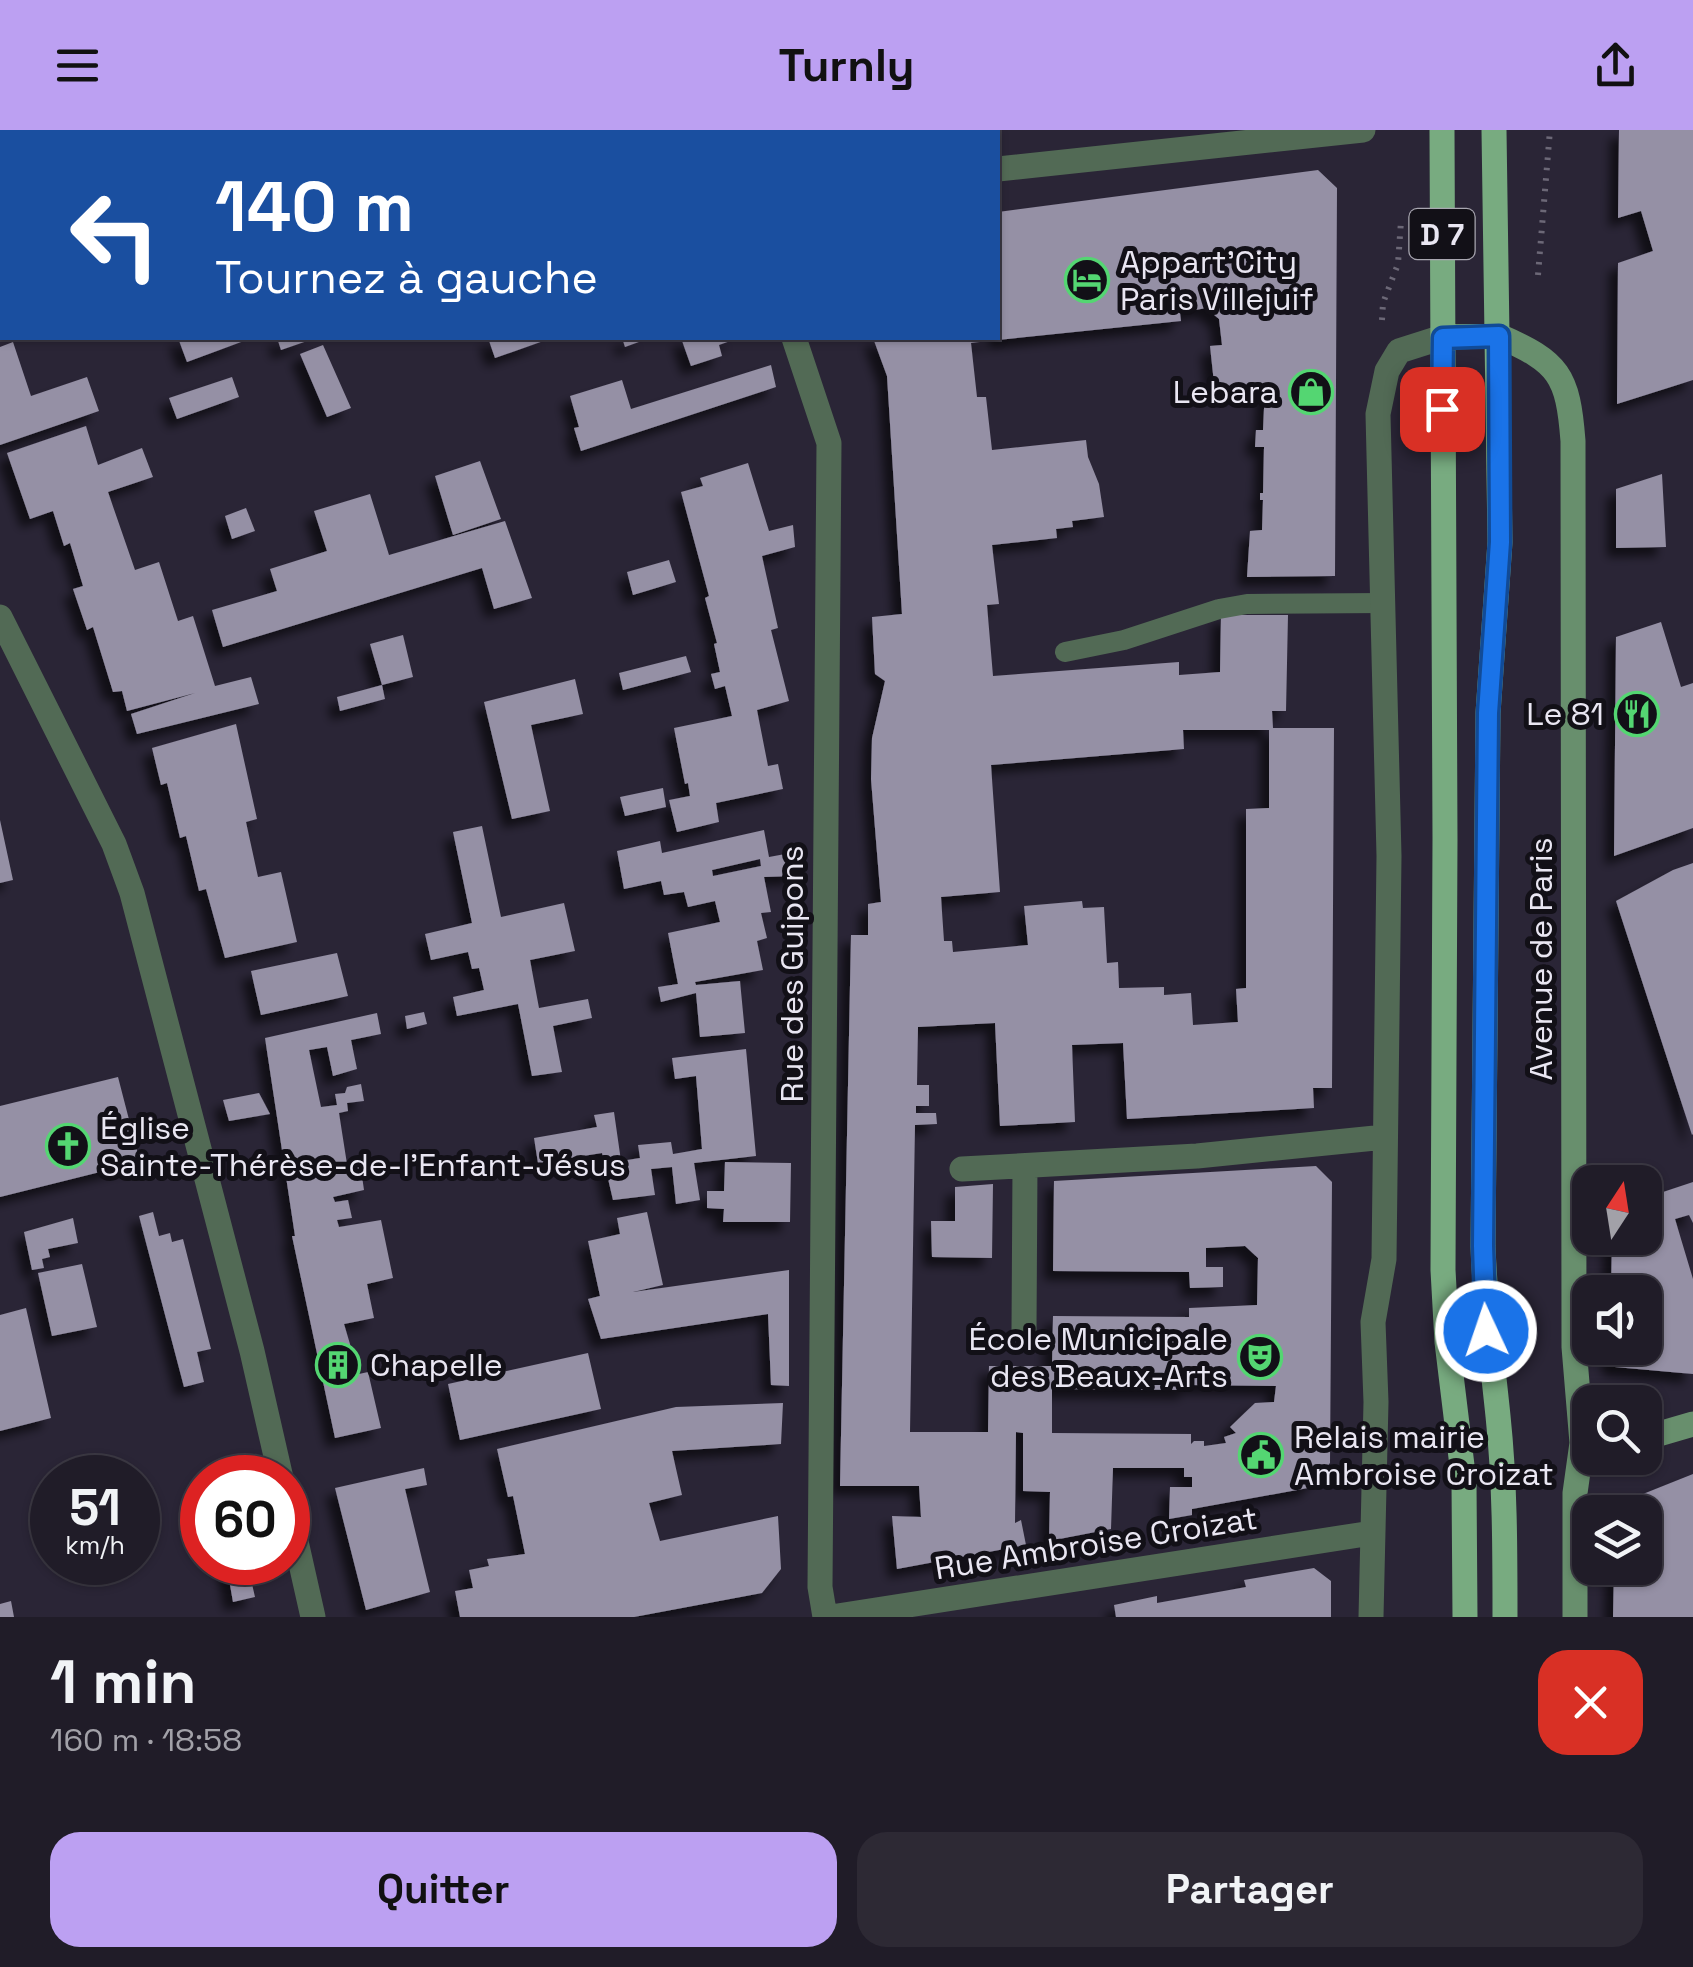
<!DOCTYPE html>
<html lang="fr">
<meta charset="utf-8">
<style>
:root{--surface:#201c28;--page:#2d2934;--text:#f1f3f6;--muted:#a2a1a8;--line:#3d3a45;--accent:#bca0f2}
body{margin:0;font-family:"Space Grotesk",sans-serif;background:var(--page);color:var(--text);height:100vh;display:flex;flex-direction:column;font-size:38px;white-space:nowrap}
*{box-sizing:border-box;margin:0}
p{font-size:32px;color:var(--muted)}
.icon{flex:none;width:55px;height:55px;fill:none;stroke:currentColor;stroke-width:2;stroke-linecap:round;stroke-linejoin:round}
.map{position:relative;height:1487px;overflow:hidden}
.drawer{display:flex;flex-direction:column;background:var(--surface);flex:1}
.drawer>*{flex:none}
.top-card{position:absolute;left:0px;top:0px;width:1000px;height:210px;box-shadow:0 2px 8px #0004,0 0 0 2px var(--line);background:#1a4fa0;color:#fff;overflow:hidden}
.needle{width:65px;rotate:12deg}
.buttons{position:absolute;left:1572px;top:1035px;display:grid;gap:20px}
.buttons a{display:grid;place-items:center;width:90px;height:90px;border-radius:20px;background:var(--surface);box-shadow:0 2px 8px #0004,0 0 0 2px var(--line);font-size:50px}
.speed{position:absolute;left:30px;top:1325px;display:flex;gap:20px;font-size:50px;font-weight:700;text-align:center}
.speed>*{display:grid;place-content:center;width:130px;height:130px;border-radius:50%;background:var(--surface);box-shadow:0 2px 8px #0004,0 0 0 2px var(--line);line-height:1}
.speed small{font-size:25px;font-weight:400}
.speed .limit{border:15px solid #d22;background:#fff;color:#111}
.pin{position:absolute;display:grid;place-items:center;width:85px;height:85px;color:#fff;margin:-42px;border-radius:20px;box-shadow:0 5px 15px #0006}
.me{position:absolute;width:110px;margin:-55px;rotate:357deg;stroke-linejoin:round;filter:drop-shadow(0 0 8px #0008)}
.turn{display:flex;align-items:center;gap:35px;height:210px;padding:0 50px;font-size:45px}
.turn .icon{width:130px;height:130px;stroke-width:2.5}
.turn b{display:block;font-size:70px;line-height:85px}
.round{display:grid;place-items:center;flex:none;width:105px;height:105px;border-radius:30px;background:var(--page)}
.headline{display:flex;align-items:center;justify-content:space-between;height:170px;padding:0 50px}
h1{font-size:60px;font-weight:700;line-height:75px}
.action{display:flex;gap:20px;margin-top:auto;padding:20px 50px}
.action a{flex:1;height:115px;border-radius:30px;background:var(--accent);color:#111;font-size:40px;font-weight:700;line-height:115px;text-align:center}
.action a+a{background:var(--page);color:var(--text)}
header{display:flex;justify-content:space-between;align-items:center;height:130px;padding:0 50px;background:var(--accent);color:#111;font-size:45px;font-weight:700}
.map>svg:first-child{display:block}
.building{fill:#9590a5;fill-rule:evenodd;filter:url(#shadow)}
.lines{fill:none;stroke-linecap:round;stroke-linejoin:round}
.path{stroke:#6c6877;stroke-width:6;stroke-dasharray:2.5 8;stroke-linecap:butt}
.service{stroke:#526a55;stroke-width:20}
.pedestrian{stroke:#526a55;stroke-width:25}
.minor{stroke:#526a55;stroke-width:25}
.secondary{stroke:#688f6d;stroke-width:25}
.primary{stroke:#78ab80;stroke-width:25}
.route-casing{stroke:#114b97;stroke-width:25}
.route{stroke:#1a73e8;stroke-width:18}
.labels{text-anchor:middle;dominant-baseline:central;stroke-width:10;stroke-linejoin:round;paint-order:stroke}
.shield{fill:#121017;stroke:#a8a6b0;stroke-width:2.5}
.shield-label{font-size:30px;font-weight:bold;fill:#e9e6f2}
.poi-label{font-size:32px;fill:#e9e6f2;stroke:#121017;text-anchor:start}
.street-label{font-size:32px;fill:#e9e6f2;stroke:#121017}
</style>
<header><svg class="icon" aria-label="menu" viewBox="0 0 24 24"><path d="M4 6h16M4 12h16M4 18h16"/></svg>Turnly<svg class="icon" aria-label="share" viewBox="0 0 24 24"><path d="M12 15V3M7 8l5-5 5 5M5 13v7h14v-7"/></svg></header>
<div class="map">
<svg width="1693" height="1487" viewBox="0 0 1693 1487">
<defs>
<filter id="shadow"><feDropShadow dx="-9" dy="9" stdDeviation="5" flood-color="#0009"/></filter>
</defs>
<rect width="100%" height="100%" fill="#2a2536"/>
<path class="building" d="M1619,0H1693V250L1617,274L1618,133L1653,121L1641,81L1618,88Z
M1318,40L1337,58L1335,446L1247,447L1250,401L1262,400L1263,370H1260V363H1263L1264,317H1255L1256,300H1263L1265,257L1215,262L1210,216L1222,215L1219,189L1206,178L1180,183L1181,191L998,210V82Z
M178,208H252L187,232Z
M277,208H316L281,220Z
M488,208H552L495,228Z
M622,208H650L625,217Z
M681,208H739L719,215L722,226L691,236Z
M873,208H996V210L971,213L977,267H986L992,320L1086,310L1088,327L1099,354L1104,387L1072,391L1073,397L1056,399L1057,408L992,415L999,474L987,475L993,546L1179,532V545L1220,542L1221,485H1288L1286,581H1272L1273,598H1334L1332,958H1313L1314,978L1127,989L1123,913L1072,915L1075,992L1000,996L995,893L918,897L917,955H929V976H916V983H936L937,994L915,995L910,1302H988L989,1236H1052L1053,1186L1189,1187V1178L1257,1175L1258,1128L1245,1116L1206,1118V1137H1223V1157L1190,1158L1189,1142L1053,1141L1054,1051L1316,1036L1332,1052L1330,1333L1308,1358L1192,1379V1385L1169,1389L1170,1357H1192V1347H1184V1338H1113L1111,1399L1049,1411L1050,1362L1023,1361V1303L1016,1302L1015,1393L1021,1390L1026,1415L897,1439L892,1386L921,1387L919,1356H840L851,805H868V774L881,772L871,649L872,608L885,551L875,544L872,487L902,484L887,246ZM1183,600H1269V678L1246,679V858L1236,859L1238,892L1193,895L1191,863L1164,865V857L1119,858L1118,832L1107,833L1104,777L1083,778L1082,771L1024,776L1028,815L953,822L952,811H944L941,767L1000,762L991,635L1184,619ZM1189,1255L1276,1256L1274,1272L1255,1273L1230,1297L1236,1303L1224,1307L1226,1313L1204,1316V1311H1194L1191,1314V1304L1052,1303V1259L1188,1260Z
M13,212L31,266L87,247L99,281L0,315V217Z
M323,215L351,278L327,287L300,224Z
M771,235L776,257L581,321L574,298L579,297L570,266L622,250L631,279Z
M232,247L239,267L177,289L169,268Z
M86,296L98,335L142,318L153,347L108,362L135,440L159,432L178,491L193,486L215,556L251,547L259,574L137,604L131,584L195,563L127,581L122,561L113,562L93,497L87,500L73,459L83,456L70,413L64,416L53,381L30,389L7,323Z
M480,331L501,389L453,405L435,346Z
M748,333L769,401L793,395L795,417L762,426L778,498L771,500L789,571L757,580L768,636L778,634L783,659L716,673L719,692L677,702L669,670L690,666L688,653L685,654L674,598L732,586L725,556L715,559L711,544L720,542L714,514L717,513L705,468L709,466L681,362L703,356L700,348Z
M1662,344L1666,417L1616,418V359Z
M370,364L389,425L505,391L532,468L494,479L482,438L223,517L212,480L277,461L270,439L327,421L314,381Z
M246,378L255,401L232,409L225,386Z
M669,430L676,452L633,465L627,442Z
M1661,492L1681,557L1693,553V698L1614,726L1616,507Z
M403,505L413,547L382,555L385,569L340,581L337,567L382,555L370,514Z
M686,526L691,542L623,560L619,543Z
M575,549L583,584L531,595L550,681L512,689L484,572Z
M236,594L257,689L246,692L258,747L281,742L297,812L225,828L206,759L199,761L186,706L180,708L167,653L161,655L152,618Z
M663,658L666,677L625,686L620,667Z
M0,690L13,750L0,753Z
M482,696L501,787L564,773L575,821L530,830L539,878L588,869L592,888L553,896L562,942L532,946L518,874L457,886L453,867L484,860L479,838L472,839L468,822L431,830L425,804L472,793L453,702Z
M764,700L769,727L796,722V746L764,747L771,782L761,783L767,808L757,811L763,840L695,852L696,855L740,851L745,903L700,907L696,863L661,872L658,857L678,854L668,803L720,792L715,771L688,777L684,762L664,765L661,751L624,759L617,721L660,711L662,723ZM760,729L761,736L713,746L712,740Z
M1693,733V1004L1692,1005L1616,771L1673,740Z
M337,823L348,866L261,885L251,841Z
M424,882L427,894L407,899L405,886Z
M377,883L381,904L351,910L357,939L333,946L327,917L309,920L321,977L337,975L335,964L345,963L347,957L361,954L364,971L347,973L348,981L339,983L347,1034L360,1032L364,1060L333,1067L335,1072L348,1070L352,1088L337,1090L339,1097L381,1090L393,1148L367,1154L374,1188L344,1194L359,1244L368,1242L381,1298L335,1308L292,1106H295L265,908Z
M746,919L756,1026L694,1033L700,1070L676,1074L672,1037L651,1039L655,1065L613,1070L602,1023L538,1033L534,1008L597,997L594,985L614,982L621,1031L640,1028L638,1015L671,1012L673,1024L702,1019L696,946L675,949L672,928Z
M118,947L140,1032L0,1067V976Z
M259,963L270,984L229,991L223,970Z
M725,1032L791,1033L790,1092H723L724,1079L707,1078V1061H724Z
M1693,1052V1093L1689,1085L1675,1089L1693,1149V1244L1615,1237L1611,1235V1218H1645V1162H1611L1612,1108H1645V1068Z
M993,1054L992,1128L932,1127L931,1091H955V1057Z
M153,1082L159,1106L170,1103L172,1112L183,1109L211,1219L197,1222L204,1252L184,1257L139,1086Z
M647,1082L663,1155L633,1162L789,1140V1256L771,1255L768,1184L601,1209L588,1169L600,1166L588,1111L620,1104L617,1088Z
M73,1088L78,1113L48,1119L50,1127L42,1129L44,1138L32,1140L24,1102Z
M82,1134L97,1197L52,1206L38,1143Z
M26,1178L51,1288L0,1301V1185Z
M588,1223L601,1279L460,1310L448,1254Z
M783,1273L781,1314L672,1321L682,1365L649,1373L660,1411L778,1386L781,1439L762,1463L634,1487H460L455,1461L473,1458L469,1440L489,1436L487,1429L525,1424L513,1366L508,1367L497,1319L676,1277Z
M424,1338L427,1355L405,1359L430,1462L366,1480L335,1358Z
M1693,1344V1487H1613L1614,1438H1645V1382H1633L1643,1364Z
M226,1432H247L255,1467L233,1472Z
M1314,1438L1331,1451V1487H1116L1114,1475L1157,1466V1473L1246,1457L1244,1450Z
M11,1471L14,1487H0V1474Z"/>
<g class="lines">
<path class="path" d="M1538,145L1550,0
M1382,190L1383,173L1398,134L1401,91"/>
<path class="service" d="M409,2L416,0
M1065,522L1124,510L1219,479L1247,474L1385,473"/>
<path class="pedestrian" d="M998,39L1363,0"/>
<path class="minor" d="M724,0L725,2
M794,208L829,313L820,1457L825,1487
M0,487L114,714L132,763L252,1221L281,1348
M962,1039L1197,1026L1385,1007
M1024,1200L1025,1036
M288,1376L313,1487
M831,1487L1372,1403
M1371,1487L1376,1272L1373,1192L1384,1129L1389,726L1378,284L1387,241L1399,221L1443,207"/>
<path class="secondary" d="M1499,206C1559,232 1568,245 1573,311L1574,1217L1582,1313L1575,1363V1487
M1645,1308L1693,1294"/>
<path class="primary" d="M1442,0L1445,709L1443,1140L1447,1212L1464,1352L1465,1487
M1494,0L1500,412L1488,583L1483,1116C1485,1175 1492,1228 1498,1286C1505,1352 1505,1420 1505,1487
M1443,207L1499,206"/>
</g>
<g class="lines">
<defs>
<path id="route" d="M1442,279L1443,208L1499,206L1500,412L1488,583L1483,1116L1486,1201"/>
</defs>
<use href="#route" class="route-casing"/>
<use href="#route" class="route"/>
</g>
<defs>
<symbol id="hotel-ring" viewBox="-11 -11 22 22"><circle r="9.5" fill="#121017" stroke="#54d672" stroke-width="1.5"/><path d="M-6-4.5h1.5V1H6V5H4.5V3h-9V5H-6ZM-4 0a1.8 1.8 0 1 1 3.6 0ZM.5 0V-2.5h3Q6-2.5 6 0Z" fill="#54d672"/></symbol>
<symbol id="shop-ring" viewBox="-11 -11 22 22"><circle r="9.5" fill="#121017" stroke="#54d672" stroke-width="1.5"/><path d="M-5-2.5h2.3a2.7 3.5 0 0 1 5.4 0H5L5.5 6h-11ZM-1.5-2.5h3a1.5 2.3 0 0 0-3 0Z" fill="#54d672"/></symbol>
<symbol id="restaurant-ring" viewBox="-11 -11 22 22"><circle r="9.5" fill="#121017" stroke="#54d672" stroke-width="1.5"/><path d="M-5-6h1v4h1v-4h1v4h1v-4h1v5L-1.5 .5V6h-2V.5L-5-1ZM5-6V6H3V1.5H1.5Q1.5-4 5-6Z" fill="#54d672"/></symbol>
<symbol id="church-ring" viewBox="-11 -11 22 22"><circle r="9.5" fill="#121017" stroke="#54d672" stroke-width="1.5"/><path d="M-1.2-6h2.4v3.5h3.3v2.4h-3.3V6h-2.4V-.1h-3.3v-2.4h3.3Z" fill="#54d672"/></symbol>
<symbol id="theatre-ring" viewBox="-11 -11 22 22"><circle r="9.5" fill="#121017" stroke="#54d672" stroke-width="1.5"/><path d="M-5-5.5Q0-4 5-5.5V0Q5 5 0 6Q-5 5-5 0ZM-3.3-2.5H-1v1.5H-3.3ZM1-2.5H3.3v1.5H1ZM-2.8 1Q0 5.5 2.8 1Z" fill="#54d672"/></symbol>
<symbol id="building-ring" viewBox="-11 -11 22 22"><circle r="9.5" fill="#121017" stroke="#54d672" stroke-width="1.5"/><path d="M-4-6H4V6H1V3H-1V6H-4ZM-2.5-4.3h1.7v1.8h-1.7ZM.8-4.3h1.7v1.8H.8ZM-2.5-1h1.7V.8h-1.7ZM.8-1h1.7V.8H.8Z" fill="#54d672"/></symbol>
<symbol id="civic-ring" viewBox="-11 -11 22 22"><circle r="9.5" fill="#121017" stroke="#54d672" stroke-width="1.5"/><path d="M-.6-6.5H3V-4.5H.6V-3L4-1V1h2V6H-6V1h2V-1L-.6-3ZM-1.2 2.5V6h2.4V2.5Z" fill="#54d672"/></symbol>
</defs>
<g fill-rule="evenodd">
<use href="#hotel-ring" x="1062" y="125" width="50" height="50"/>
<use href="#shop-ring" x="1286" y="237" width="50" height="50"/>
<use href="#restaurant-ring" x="1612" y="559" width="50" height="50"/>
<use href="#church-ring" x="43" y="991" width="50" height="50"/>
<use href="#theatre-ring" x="1235" y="1202" width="50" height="50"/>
<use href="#building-ring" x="313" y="1210" width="50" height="50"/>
<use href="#civic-ring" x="1236" y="1300" width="50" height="50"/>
</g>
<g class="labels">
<rect class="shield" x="1409.5" y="79" width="65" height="50" rx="8"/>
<g class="shield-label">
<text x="1442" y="104">D 7</text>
</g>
<g class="poi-label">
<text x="1120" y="132">Appart'City<tspan x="1120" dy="37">Paris Villejuif</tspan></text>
<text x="1278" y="262" text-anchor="end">Lebara</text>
<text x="1604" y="584" text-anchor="end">Le 81</text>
<text x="100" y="998">Église<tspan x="100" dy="37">Sainte-Thérèse-de-l'Enfant-Jésus</tspan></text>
<text x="1228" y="1209" text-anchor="end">École Municipale<tspan x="1228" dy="37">des Beaux-Arts</tspan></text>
<text x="370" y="1235">Chapelle</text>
<text x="1294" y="1307">Relais mairie<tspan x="1294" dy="37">Ambroise Croizat</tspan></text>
</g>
<g class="street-label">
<text transform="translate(1541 829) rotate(-90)">Avenue de Paris</text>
<text transform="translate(792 844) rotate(-90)">Rue des Guipons</text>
<text transform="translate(1096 1413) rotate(-9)">Rue Ambroise Croizat</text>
</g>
</g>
</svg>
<div class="buttons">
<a><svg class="needle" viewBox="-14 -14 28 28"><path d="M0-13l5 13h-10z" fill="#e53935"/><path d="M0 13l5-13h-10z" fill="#a2a1a8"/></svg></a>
<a><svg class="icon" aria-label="sound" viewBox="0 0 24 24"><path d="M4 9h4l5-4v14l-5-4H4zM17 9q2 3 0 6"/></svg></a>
<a><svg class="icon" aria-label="search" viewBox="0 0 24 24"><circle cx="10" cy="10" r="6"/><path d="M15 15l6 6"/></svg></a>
<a><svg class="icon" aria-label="layers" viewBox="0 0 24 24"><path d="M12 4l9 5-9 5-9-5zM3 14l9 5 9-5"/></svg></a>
</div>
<div class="speed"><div>51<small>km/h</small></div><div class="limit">60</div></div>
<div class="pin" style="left:1442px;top:279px;background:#d93025"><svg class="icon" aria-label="arrive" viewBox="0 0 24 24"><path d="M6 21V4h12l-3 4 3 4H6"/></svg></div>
<svg class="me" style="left:1486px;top:1201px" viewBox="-20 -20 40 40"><circle r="17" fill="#1a73e8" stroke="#fff" stroke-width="3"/><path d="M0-11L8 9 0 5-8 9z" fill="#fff"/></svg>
<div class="top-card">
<div class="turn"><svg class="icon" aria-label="left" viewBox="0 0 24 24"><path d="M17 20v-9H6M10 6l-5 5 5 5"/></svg><div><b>140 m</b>Tournez à gauche</div></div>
</div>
</div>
<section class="drawer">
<div class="headline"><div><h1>1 min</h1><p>160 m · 18:58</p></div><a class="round" style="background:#d93025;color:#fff"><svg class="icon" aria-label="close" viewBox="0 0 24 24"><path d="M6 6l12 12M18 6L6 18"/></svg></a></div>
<div class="action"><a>Quitter</a><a>Partager</a></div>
</section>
